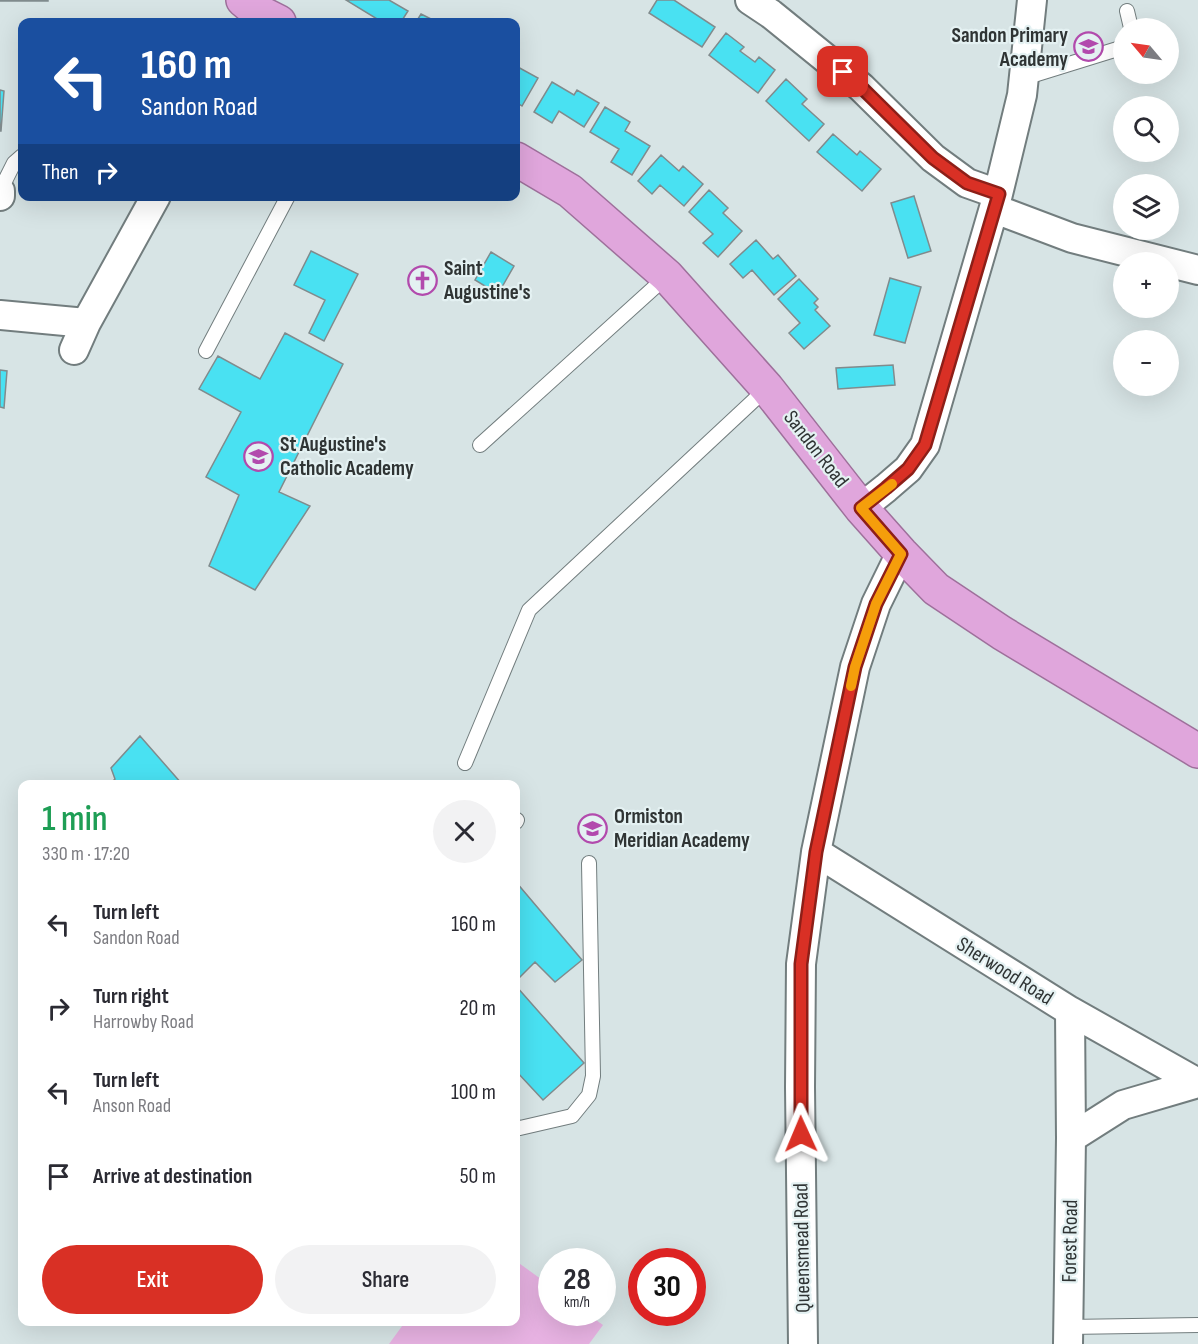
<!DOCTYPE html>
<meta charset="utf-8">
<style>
:root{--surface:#fff;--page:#f2f2f3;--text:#2b2b33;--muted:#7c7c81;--accent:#d93025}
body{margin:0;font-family:"Sofia Sans Condensed",sans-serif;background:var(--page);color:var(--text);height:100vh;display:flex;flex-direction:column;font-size:22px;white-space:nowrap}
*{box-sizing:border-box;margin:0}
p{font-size:20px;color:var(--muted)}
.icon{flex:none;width:33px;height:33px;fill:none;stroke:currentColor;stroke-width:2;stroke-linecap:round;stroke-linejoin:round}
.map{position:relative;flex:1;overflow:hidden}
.sheet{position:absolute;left:18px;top:780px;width:502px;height:546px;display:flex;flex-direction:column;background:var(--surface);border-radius:12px;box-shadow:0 6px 24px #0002}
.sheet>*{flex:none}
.top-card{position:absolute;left:18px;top:18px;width:502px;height:183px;border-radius:12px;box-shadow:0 6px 24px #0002;background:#1a4fa0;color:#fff;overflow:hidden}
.needle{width:39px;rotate:299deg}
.controls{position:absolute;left:1113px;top:18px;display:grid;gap:12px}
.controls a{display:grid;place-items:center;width:66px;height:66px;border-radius:50%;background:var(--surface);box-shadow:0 6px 24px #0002;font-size:30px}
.speed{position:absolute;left:538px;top:1248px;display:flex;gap:12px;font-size:30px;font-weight:700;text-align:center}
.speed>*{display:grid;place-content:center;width:78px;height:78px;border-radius:50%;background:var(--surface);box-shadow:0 6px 24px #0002;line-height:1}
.speed small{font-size:15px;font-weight:400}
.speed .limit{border:9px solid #d22;background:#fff;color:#111}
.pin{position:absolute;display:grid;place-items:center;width:51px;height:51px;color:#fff;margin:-26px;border-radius:12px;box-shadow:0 3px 9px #0006}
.me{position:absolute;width:66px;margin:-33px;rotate:359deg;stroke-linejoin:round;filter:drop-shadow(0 0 4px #0008)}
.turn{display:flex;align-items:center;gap:21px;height:126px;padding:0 24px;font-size:27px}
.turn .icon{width:78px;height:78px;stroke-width:2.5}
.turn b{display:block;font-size:42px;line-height:51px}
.then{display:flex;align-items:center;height:57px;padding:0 24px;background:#0003;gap:12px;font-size:22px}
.round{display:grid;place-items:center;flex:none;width:63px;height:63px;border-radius:32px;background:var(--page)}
.headline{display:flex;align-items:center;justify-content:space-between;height:102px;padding:0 24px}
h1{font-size:36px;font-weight:600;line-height:45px;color:#1e9e55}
.cta{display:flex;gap:12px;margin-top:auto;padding:12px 24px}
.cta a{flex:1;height:69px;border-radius:36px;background:var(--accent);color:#fff;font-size:24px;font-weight:600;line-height:69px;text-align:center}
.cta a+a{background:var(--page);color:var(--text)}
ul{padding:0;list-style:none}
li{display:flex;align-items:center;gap:18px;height:84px;padding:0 24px}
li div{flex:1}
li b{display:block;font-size:22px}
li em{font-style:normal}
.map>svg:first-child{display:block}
.green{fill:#e7b2e2}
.building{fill:#49e1f2;stroke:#808b8d;stroke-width:1.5}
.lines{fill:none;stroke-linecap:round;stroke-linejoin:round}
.service-casing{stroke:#727d7e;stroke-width:16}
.minor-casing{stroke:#727d7e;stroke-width:32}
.trunk-casing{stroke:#9e709b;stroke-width:36}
.service{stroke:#fff;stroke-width:14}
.minor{stroke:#fff;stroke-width:28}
.trunk{stroke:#e0a6dc;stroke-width:33}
.route-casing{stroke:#8d1f18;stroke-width:15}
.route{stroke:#d93025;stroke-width:10}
.slow{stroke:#f59e0b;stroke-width:10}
.labels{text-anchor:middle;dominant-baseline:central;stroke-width:4.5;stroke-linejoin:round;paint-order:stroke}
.poi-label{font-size:21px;font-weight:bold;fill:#2f3434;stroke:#e4f1f2;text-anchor:start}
.street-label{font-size:21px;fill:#2f3434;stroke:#e4f1f2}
</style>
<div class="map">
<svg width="1198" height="1344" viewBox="0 0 1198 1344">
<rect width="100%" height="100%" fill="#d7e4e5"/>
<path class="green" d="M516,1261L552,1287V1312L586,1313L603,1325L589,1344H389L405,1322H516Z"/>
<path class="building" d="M0,0H48V1H0Z
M346,0H389L408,11L401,22H382Z
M657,0H674L715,27L702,47L649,13Z
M421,14L437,22H416Z
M726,33L744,47L740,51L755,62L759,57L775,70L758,93L709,55Z
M516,66L538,78L522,106L516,102Z
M786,79L807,99L802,104L824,124L809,141L766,101Z
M552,82L574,95L577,90L599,103L584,127L559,111L552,123L534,112Z
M0,90L4,91L1,131H0Z
M605,107L630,122L625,131L650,146L632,175L611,162L619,149L590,132Z
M833,134L857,155L860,151L881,169L862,191L817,152Z
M661,155L679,171L683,166L703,184L684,206L660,185L652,194L638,181Z
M709,190L728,208L723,213L742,231L718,257L703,243L713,234L689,212Z
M914,196L931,251L908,258L891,203Z
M756,240L773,259L778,255L796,276L774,295L752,270L743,278L730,264Z
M311,251L358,274L324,341L309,333L325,300L294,285Z
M491,252L514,266L498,294L475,280Z
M890,278L921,287L905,343L874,335Z
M799,279L818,299L814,303L818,307L815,310L830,326L804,349L789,333L800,323L778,299Z
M285,333L343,364L279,492L310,506L255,590L209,566L239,495L206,477L241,412L199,389L218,356L260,379Z
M893,365L895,385L838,389L836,368Z
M0,370L7,371L4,408L0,407Z
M140,736L182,784H110L115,779L111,768Z
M516,882L582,960L555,982L535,962L516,981Z
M516,986L584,1063L543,1100L516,1071Z"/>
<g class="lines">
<defs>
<path id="service" d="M1127,11L1131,28
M1024,78L1124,47
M0,191L14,163L22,156
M206,351L288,196
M480,445L667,276
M465,763L529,610L767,388
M516,822L517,820
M516,1127L520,1128L572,1116L589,1095L593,1076L589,863
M1068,1327L1198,1325"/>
<path id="minor" d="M750,0L771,14L861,87L933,158L967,183L998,194
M0,196V191
M995,209L1072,238L1198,270
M0,315L86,323
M74,350L86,323L156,196
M861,508L886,488L908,469L925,445L998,194L1022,95L1032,0
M816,852L1070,1011L1198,1083
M1071,1138L1123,1105L1198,1083
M803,1344L800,1087L801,964L816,852L855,667L876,604L901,553
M1068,1344L1071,1138L1070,1011"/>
<path id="trunk" d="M243,0L255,10L279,22
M516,159L570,191L667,276L767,388L861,508L901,553L936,589L1002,633L1198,751"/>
</defs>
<use href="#service" class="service-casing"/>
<use href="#minor" class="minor-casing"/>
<use href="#trunk" class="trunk-casing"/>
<use href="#service" class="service"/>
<use href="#minor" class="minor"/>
<use href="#trunk" class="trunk"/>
</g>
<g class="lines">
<defs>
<path id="route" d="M801,1134V964L816,852L855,667L876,604L901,554L861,508L886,488L908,469L925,445L999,194L967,183L933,158L861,87L843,72"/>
</defs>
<use href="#route" class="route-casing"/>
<use href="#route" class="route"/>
<path class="slow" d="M851,686L855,667L876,604L901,554L861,508L892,484"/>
</g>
<defs>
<symbol id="school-ring" viewBox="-11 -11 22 22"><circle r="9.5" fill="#e4f1f2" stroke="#b24aad" stroke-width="1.5"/><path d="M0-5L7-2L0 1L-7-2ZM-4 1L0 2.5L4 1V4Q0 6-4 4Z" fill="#b24aad"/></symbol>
<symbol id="church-ring" viewBox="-11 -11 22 22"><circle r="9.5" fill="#e4f1f2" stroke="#b24aad" stroke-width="1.5"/><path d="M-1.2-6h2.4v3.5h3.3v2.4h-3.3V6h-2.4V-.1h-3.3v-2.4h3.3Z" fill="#b24aad"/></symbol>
</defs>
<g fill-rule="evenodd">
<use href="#school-ring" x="1072" y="30" width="33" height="33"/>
<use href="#church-ring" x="406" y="264" width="33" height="33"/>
<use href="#school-ring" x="242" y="440" width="33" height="33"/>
<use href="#school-ring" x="576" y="812" width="33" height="33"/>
</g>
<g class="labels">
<g class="poi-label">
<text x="1068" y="35" text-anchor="end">Sandon Primary<tspan x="1068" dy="24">Academy</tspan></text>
<text x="444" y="268">Saint<tspan x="444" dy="24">Augustine's</tspan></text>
<text x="280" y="444">St Augustine's<tspan x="280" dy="24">Catholic Academy</tspan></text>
<text x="614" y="816">Ormiston<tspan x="614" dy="24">Meridian Academy</tspan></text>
</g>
<g class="street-label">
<text transform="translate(816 449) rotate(52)">Sandon Road</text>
<text transform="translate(1005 971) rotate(32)">Sherwood Road</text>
<text transform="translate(1070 1241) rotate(-89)">Forest Road</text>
<text transform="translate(802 1248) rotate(-91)">Queensmead Road</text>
</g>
</g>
</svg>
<div class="controls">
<a><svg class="needle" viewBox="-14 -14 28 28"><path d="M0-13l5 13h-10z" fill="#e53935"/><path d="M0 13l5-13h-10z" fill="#7c7c81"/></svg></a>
<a><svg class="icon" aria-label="search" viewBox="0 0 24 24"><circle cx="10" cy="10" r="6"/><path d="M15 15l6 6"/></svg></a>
<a><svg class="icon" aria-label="layers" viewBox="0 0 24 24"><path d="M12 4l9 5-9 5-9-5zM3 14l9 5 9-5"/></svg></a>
<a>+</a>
<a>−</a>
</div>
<div class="speed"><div>28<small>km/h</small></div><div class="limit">30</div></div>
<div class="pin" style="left:843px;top:72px;background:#d93025"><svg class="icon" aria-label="arrive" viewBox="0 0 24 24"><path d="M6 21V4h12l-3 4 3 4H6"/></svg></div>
<svg class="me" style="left:801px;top:1134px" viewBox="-20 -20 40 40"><path d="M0-17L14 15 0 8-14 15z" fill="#d93025" stroke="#fff" stroke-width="4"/></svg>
<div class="top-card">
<div class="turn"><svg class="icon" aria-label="left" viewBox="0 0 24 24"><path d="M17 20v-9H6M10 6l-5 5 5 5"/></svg><div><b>160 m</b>Sandon Road</div></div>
<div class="then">Then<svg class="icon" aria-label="right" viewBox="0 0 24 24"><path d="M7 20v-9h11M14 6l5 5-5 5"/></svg></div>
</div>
<section class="sheet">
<div class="headline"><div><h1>1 min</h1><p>330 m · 17:20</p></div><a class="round"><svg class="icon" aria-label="close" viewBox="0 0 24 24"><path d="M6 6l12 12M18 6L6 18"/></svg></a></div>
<ul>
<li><svg class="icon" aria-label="left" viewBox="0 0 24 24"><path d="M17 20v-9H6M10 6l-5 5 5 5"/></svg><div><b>Turn left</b><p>Sandon Road</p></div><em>160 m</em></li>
<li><svg class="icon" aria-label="right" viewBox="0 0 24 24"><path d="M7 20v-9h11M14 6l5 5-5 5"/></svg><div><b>Turn right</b><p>Harrowby Road</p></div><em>20 m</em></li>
<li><svg class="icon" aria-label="left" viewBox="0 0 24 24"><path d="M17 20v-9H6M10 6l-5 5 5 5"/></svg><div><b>Turn left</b><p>Anson Road</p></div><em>100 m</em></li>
<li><svg class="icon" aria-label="arrive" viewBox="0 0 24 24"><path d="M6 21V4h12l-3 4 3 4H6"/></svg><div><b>Arrive at destination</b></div><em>50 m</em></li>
</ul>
<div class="cta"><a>Exit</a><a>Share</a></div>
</section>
</div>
